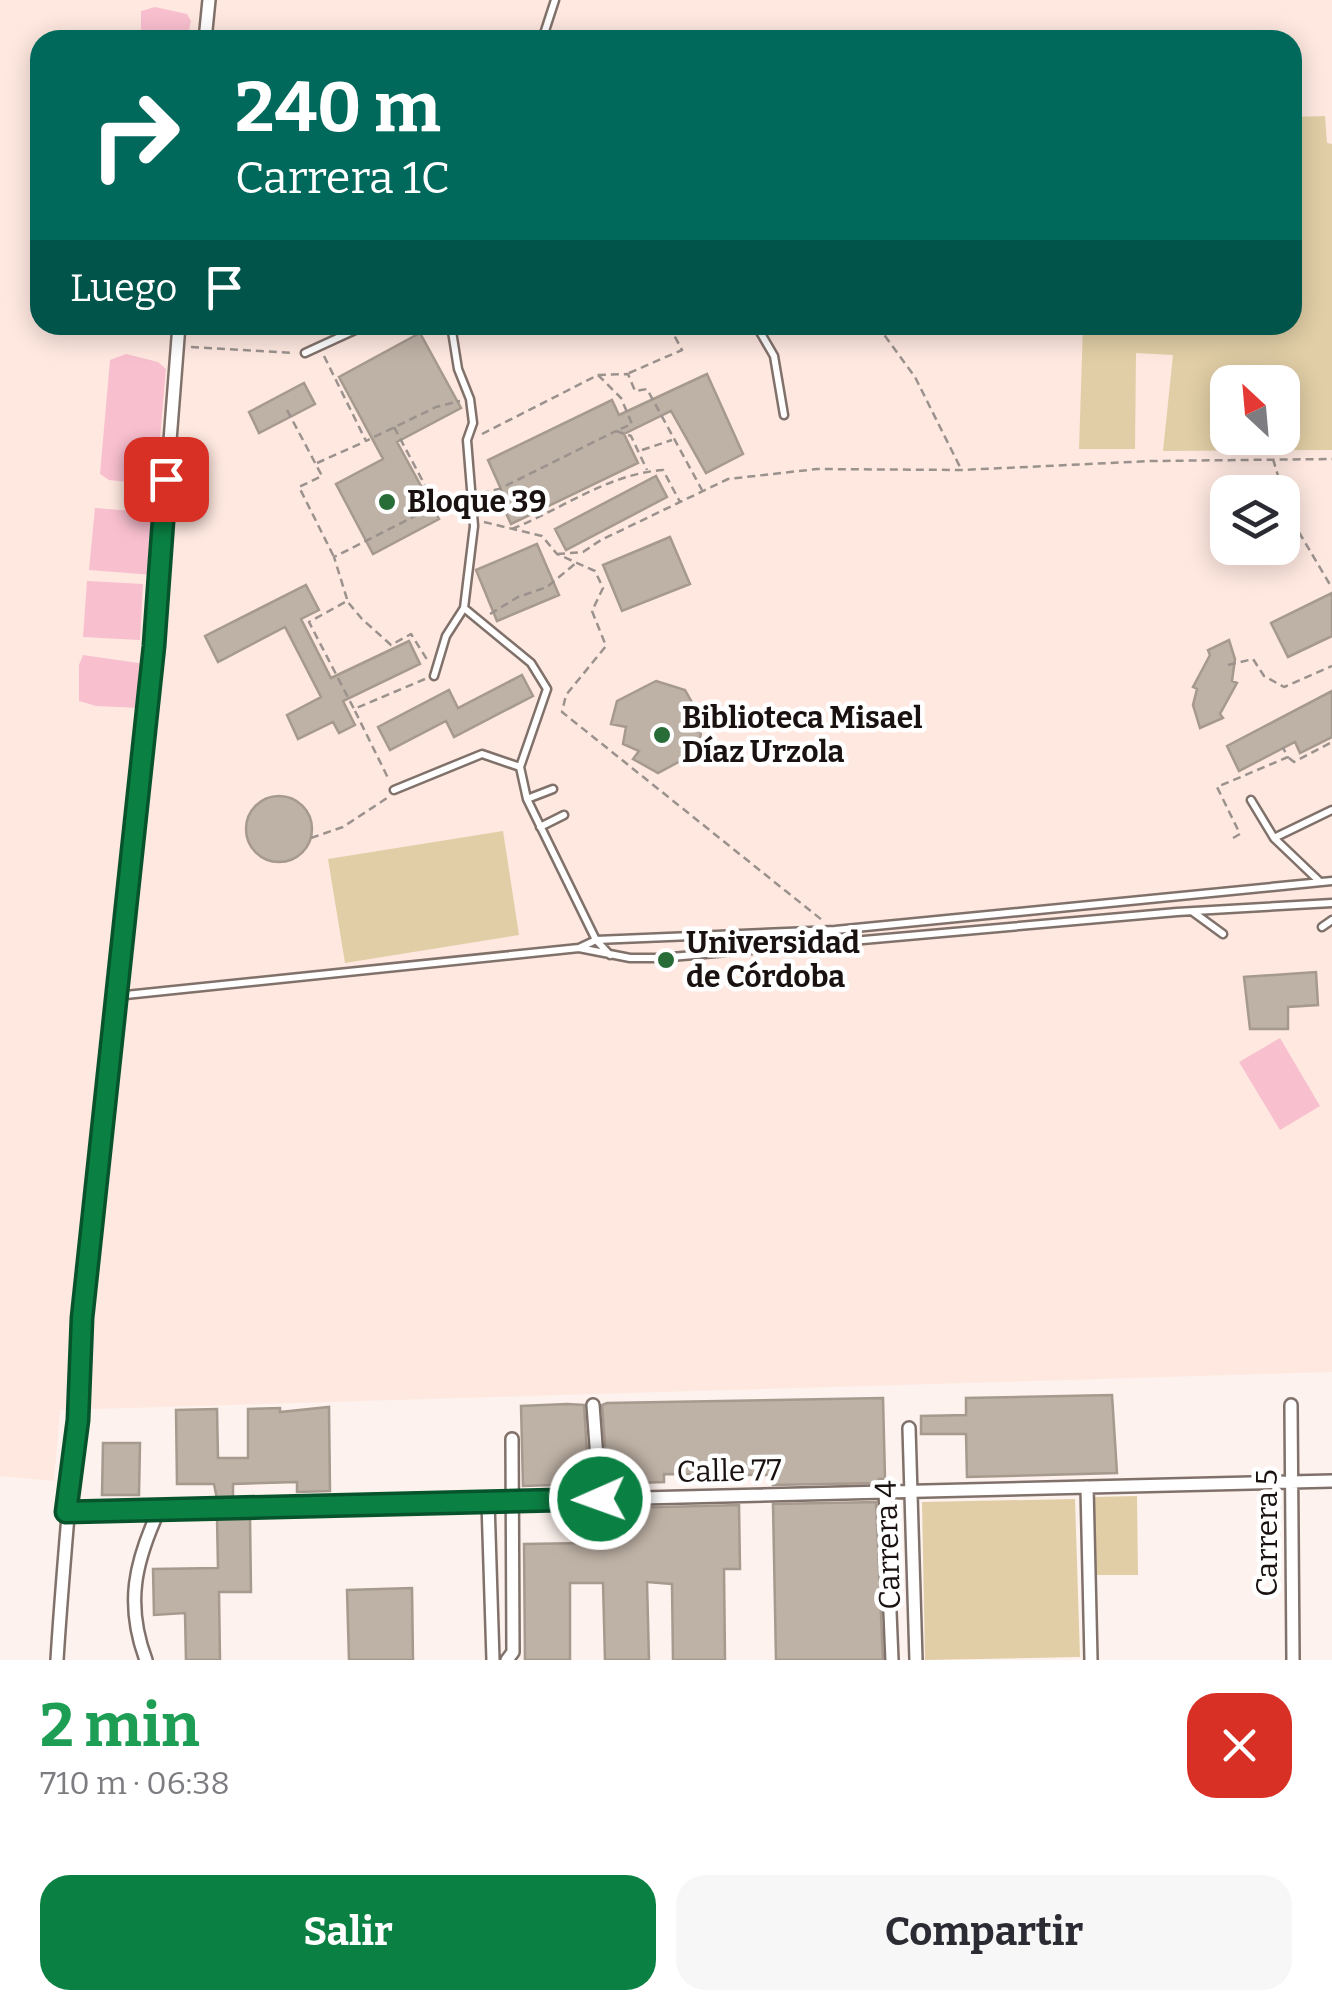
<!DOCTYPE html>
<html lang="es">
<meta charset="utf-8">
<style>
:root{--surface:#fff;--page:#f7f7f7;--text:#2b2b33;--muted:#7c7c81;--accent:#0b8043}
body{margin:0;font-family:Bitter,serif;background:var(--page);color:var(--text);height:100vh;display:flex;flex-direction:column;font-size:38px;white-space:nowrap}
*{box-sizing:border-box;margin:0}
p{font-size:32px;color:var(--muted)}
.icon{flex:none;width:55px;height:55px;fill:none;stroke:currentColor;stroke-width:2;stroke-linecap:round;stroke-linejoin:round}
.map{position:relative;height:1660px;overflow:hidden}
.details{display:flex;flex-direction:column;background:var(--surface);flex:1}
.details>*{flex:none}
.hud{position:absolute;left:30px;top:30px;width:1272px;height:305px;border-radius:30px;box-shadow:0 5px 25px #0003;background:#00695c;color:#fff;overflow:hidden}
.needle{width:65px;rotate:334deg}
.buttons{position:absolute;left:1210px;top:365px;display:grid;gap:20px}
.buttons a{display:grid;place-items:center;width:90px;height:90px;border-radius:20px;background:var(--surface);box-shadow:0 5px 25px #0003;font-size:50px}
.pin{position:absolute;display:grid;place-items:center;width:85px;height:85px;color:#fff;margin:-42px;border-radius:20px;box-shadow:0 5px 15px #0006}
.me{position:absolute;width:110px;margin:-55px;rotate:268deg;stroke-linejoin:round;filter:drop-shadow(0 0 8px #0008)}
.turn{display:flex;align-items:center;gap:35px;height:210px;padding:0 40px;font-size:45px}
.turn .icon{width:130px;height:130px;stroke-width:2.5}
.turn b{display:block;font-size:70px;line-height:85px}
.then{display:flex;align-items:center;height:95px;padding:0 40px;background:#0003;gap:20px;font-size:38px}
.round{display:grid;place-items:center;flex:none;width:105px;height:105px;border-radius:30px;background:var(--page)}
.headline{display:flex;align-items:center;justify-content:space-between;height:170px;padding:0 40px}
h1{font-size:60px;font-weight:700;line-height:75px;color:#1e9e55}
.button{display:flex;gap:20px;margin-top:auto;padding:20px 40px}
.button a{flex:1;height:115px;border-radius:30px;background:var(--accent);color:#fff;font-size:40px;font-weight:700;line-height:115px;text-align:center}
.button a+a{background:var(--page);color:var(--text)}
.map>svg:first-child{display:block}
.built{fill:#fee8e0;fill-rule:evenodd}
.green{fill:#e1cea6;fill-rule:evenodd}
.water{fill:#f8bfcf}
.building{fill:#beb1a5;stroke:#a6998e;stroke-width:2.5}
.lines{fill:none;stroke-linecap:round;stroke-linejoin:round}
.lane-casing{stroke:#81716b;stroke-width:11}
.street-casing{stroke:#81716b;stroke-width:16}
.path{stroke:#9b928e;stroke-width:2.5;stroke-dasharray:8 5;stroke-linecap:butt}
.lane{stroke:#fff;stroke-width:6}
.street{stroke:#fff;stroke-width:11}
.route-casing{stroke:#07532c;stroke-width:25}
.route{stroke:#0b8043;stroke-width:18}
.poi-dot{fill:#286c38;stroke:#fff;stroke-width:4}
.labels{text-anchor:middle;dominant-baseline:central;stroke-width:9;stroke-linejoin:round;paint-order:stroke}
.poi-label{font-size:30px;font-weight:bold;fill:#191210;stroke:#fff;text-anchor:start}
.street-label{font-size:30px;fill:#191210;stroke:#fff}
</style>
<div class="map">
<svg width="1332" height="1660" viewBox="0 0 1332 1660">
<rect width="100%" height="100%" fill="#fdf2ed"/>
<path class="built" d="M0,0H1332V1372L60,1410L54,1481L0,1476ZM40,40H1292V325H40ZM1228,382H1282V438H1228ZM1228,492H1282V548H1228Z"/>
<path class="green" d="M1325,116L1327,143L1332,144V450L1163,451L1173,355L1136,353L1135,449H1079L1083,325H1292L1293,117ZM1282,382V438H1228V382Z
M503,831L519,935L345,963L328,859Z
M1137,1496L1138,1575H1094L1093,1497Z
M1075,1499L1080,1657L925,1660L922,1502Z"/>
<path class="water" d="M155,7L187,14L191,21L187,40L141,37V11Z
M126,354L158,362L166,369L157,473L147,484L109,480L100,474L110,360Z
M95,508L159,513L154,575L89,570Z
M87,581L143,584L140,640L83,637Z
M83,655L145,664L147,668L141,708L96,706L79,701V665Z
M1280,1038L1320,1106L1280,1130L1239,1062Z"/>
<path class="building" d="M420,333L461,408L397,442L439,519L373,554L336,484L383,459L339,377Z
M707,374L743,454L706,473L671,411L624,434L638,463L511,524L500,500L505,498L488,460L612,400L619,415Z
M304,383L315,404L259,433L249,412Z
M656,476L667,497L566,550L555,529Z
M670,537L690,584L622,611L603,565Z
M537,544L559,595L497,621L476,570Z
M306,585L319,610L301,619L331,678L409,641L420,664L343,701L355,725L339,733L333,722L298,739L287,715L321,697L285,627L218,662L205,636Z
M1332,593V636L1288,657L1271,623Z
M1229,640L1235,659L1232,681L1237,683L1220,714L1223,718L1200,728L1193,705L1197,689L1193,687L1210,655L1208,650Z
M522,675L533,696L454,737L446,721L390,750L378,727L449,690L458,708Z
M656,681L685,690L702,720L699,751L658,773L633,759L639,751L623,744L626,727L611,724L617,701Z
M1332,691V737L1300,753L1295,742L1239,771L1227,746Z
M246 829a33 33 0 1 1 66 0a33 33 0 1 1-66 0Z
M1316,972L1318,1005L1288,1007V1029H1250L1244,977Z
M1112,1395L1117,1473L967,1477L966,1434H921V1416L966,1415V1398Z
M883,1398L885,1479H879L880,1483L773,1485V1475L664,1474V1482L608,1484L602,1405L607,1403Z
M567,1404L584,1405L589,1484L523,1486L521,1406Z
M329,1407L330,1491L297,1492V1482L233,1484V1499H217L214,1484H177L176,1410L217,1409L218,1458H248V1409L280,1408V1412Z
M103,1443H140L139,1495H102Z
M876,1502L883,1660H776L773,1504Z
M739,1505L740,1569H724L725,1660H673L672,1584L647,1582L649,1660H605L603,1583H570V1660H525L524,1544L586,1543L585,1509Z
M250,1517L251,1592H219L220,1660H186L185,1613L154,1615L153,1569L218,1568L217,1518Z
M412,1588L413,1660H349L347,1590Z"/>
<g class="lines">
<defs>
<path id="lane" d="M542,40L555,0
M451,325L458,369L470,399L473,423L467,440L474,526L464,608L531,663L547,689L520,767L527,799L596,940L610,955
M756,325L774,356L784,415
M305,353L366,325
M434,676L446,636L464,608
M394,790L482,754L520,767
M527,799L553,789
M1251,800L1274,838L1319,881
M540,827L564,815
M1274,838L1332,810
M1193,912L1223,934
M1322,927L1332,920
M579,948L596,940L835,930L1332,881
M116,996L579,948L630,958H660L1177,912L1332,903"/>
<path id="street" d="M205,40L209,0
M593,1405L600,1499
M1291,1405L1293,1660
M909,1428L916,1660
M1087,1487L1091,1660
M885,1492L892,1660
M488,1502L493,1660
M66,1512L1332,1481
M57,1660C64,1546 77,1432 82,1318L154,646L179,325
M146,1660C125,1604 135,1562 159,1510
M507,1660L513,1652L512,1439"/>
</defs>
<use href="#lane" class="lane-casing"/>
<use href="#street" class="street-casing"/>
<path class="path" d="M877,325L915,377L961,469
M464,332L481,325
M191,347L293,353
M324,356L366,441L436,407L460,401
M629,373L682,350L673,333L687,325
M598,375L621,398L632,424L616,431L631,436L647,470
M287,410L322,476L299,487L334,557
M394,427L436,506L459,499
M482,434L598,375L628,374L635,391L647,389L702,490
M642,450L672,440
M1273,459L1290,517L1332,588
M317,463L364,442
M481,493L499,489L616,431
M484,522L542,536L557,554L595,571L603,588L592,611L606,646L566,695L562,712L822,920
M512,529C562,509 608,474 663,470L680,502
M557,554L583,552L601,540L728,479L817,469L962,470L1152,461L1332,459
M347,599L334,557L435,506
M490,614L518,597L547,587L576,563
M1228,665L1253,659L1264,676L1284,687L1332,666
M425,679L354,709L309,622L347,601L362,619L391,645L411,634L428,661
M355,711L389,780
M1289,758L1294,762L1332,742
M311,838L343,827L387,798
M1233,838L1240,834L1217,787L1288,757L1283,748"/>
<use href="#lane" class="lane"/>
<use href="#street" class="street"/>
</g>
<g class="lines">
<defs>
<path id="route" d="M166,479L154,646L82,1318L78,1420L66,1512L600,1499"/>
</defs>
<use href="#route" class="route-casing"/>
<use href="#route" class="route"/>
</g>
<g class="poi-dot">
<circle cx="387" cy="502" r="10"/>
<circle cx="662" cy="735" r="10"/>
<circle cx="666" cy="960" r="10"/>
</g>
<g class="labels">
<g class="poi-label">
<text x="407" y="502">Bloque 39</text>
<text x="682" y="718">Biblioteca Misael<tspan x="682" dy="34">Díaz Urzola</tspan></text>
<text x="686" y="943">Universidad<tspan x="686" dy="34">de Córdoba</tspan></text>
</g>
<g class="street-label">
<text transform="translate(729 1471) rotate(-1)">Calle 77</text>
<text transform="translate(1267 1533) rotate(-90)">Carrera 5</text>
<text transform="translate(888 1545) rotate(-92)">Carrera 4</text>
</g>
</g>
</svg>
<div class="buttons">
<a><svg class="needle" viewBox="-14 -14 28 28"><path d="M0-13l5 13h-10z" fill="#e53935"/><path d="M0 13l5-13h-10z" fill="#7c7c81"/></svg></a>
<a><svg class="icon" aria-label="layers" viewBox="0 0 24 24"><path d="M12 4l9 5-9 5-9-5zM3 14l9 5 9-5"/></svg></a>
</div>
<div class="pin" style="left:166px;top:479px;background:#d93025"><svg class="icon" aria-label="arrive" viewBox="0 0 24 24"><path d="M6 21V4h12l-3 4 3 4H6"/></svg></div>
<svg class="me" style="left:600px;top:1499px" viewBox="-20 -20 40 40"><circle r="17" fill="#0b8043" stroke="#fff" stroke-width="3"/><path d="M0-11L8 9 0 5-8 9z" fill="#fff"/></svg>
<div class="hud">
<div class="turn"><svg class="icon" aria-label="right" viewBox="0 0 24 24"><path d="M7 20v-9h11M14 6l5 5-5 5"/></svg><div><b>240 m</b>Carrera 1C</div></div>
<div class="then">Luego<svg class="icon" aria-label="arrive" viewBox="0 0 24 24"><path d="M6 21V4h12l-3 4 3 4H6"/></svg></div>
</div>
</div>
<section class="details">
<div class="headline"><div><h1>2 min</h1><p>710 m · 06:38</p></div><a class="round" style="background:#d93025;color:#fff"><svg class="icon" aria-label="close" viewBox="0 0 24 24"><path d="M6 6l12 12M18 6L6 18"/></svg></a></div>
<div class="button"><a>Salir</a><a>Compartir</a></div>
</section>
